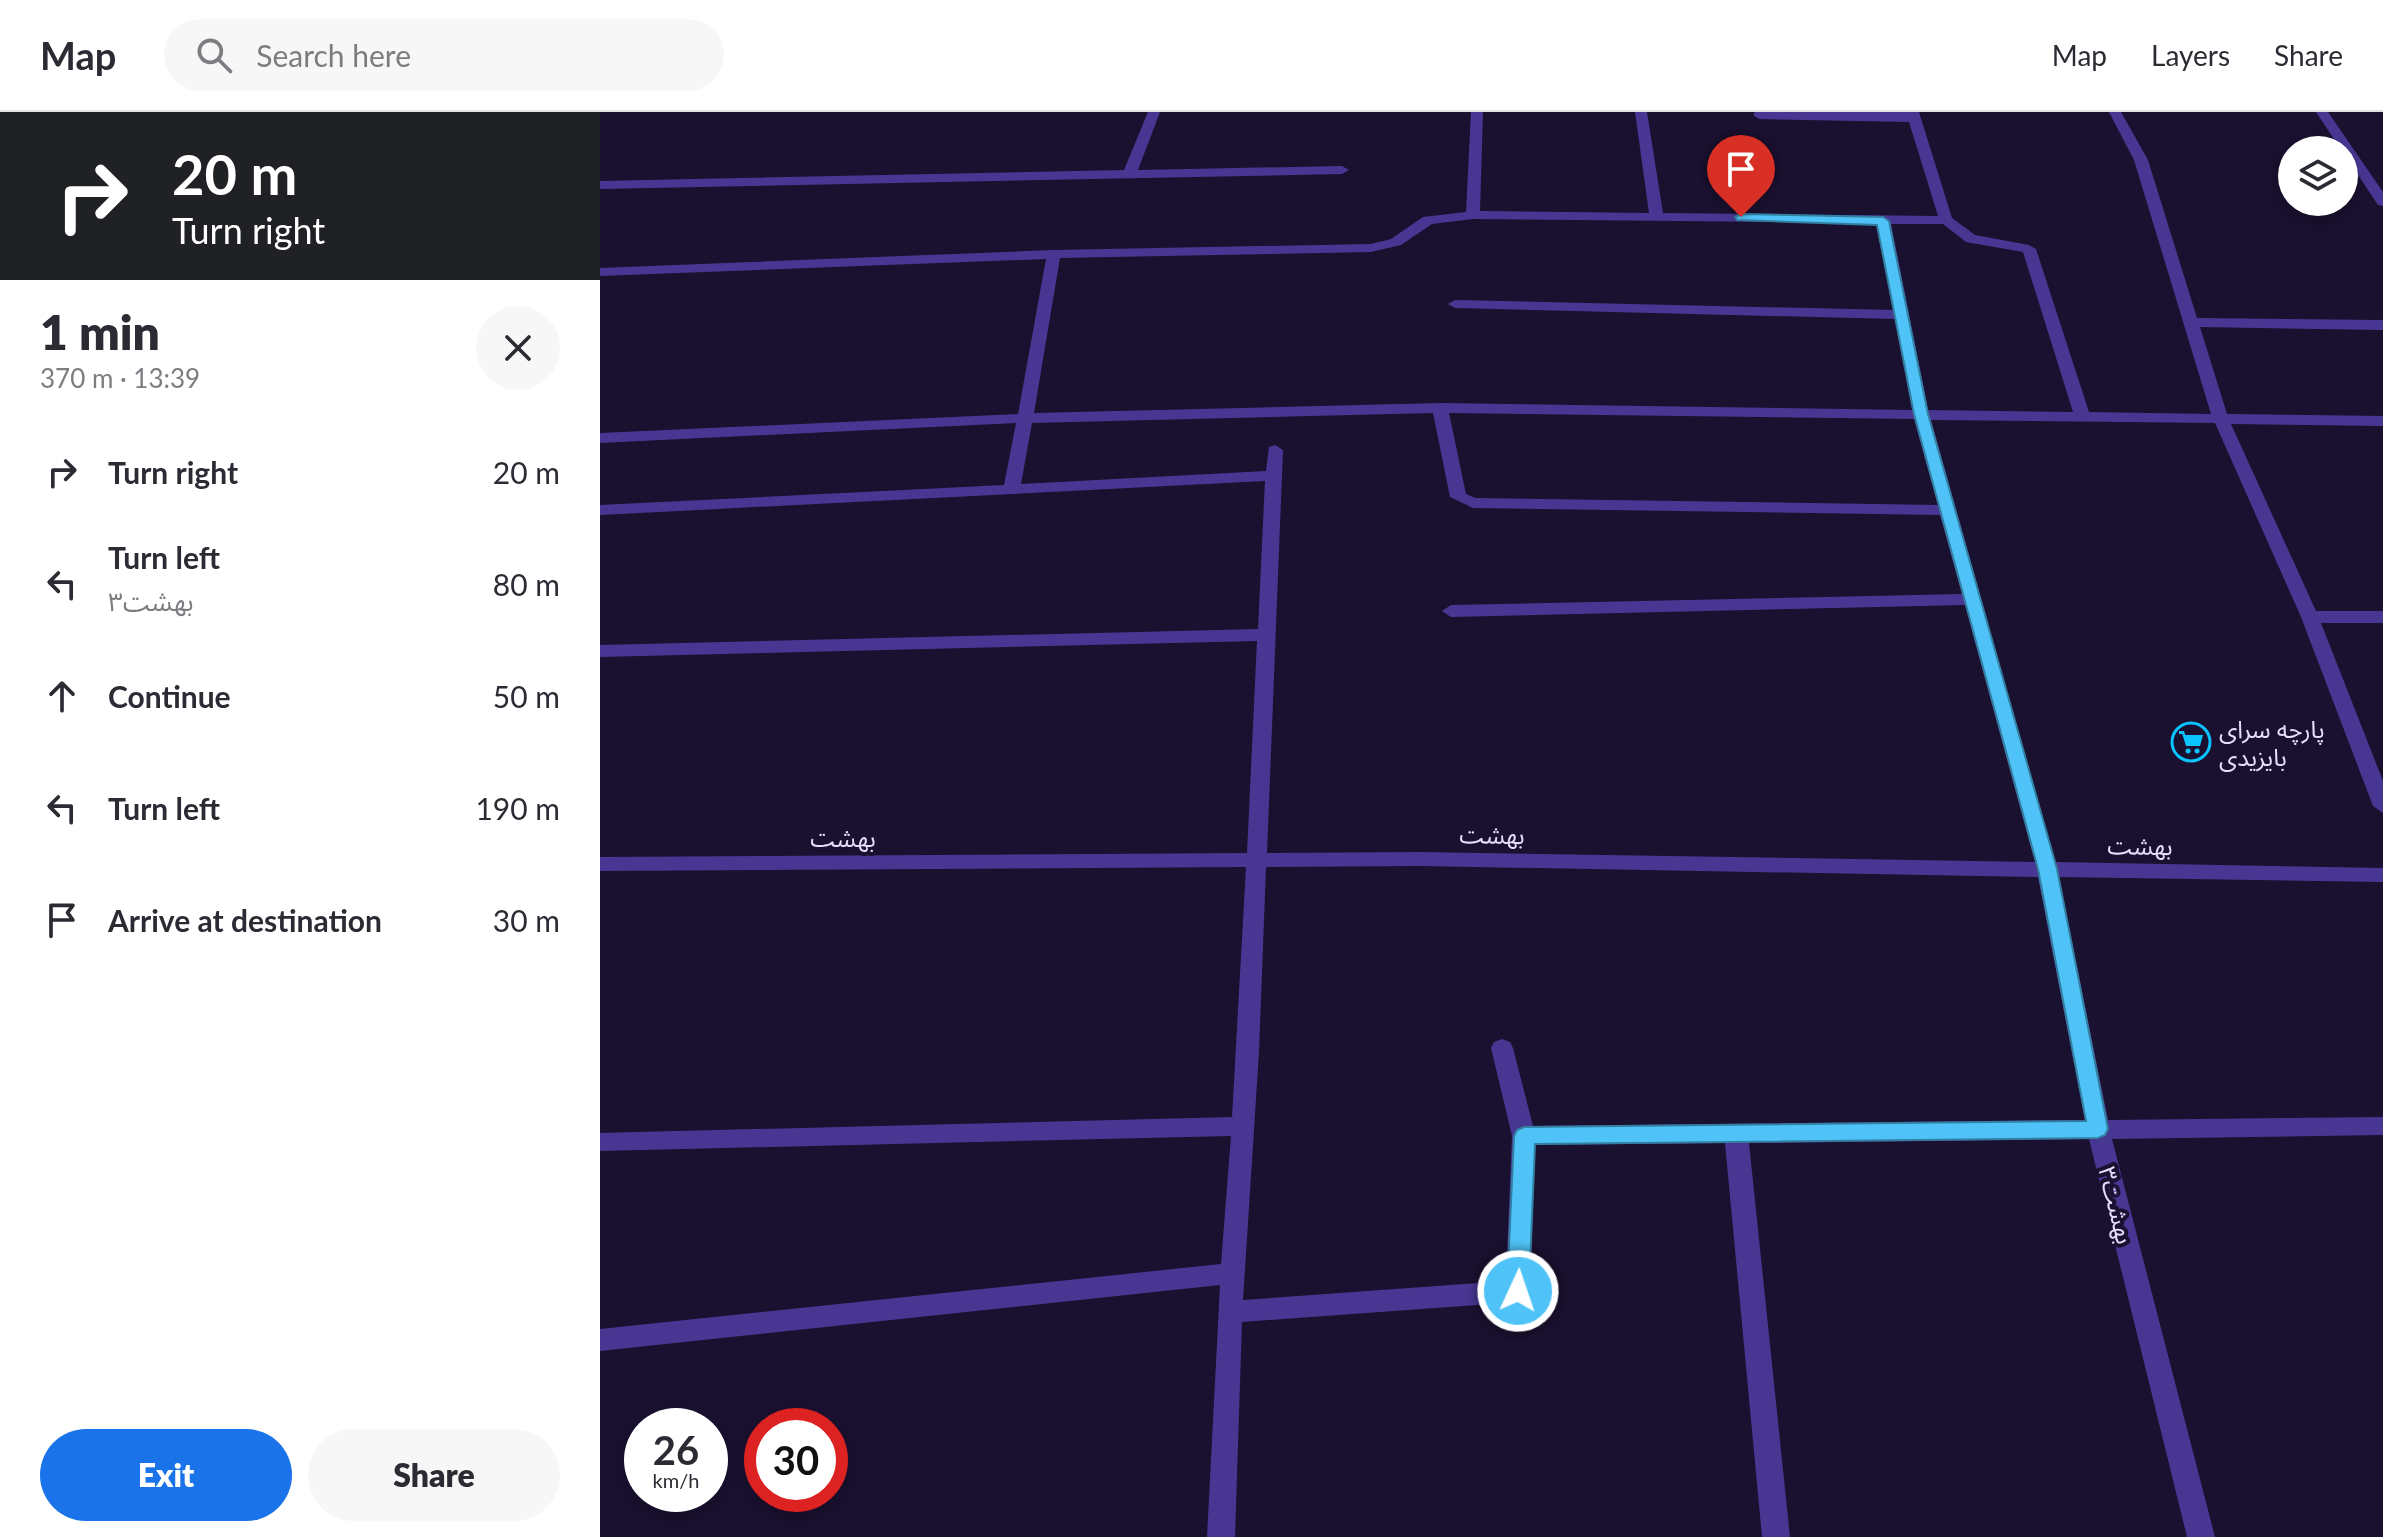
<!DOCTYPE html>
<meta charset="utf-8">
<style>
:root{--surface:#fff;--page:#f7f7f7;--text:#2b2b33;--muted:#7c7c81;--line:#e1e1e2;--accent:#1a73e8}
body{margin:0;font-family:Lato,"Noto Sans Arabic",sans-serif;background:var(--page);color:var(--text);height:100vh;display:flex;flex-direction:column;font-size:30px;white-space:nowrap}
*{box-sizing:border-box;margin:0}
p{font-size:26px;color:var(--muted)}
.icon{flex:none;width:44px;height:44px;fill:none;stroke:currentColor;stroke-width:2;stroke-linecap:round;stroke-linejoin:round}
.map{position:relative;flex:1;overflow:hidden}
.panel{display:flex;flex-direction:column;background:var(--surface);width:600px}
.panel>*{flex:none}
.hud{background:#202124;color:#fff;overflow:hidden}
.fabs{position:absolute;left:1678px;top:24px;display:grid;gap:16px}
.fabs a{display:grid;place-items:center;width:80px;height:80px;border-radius:50%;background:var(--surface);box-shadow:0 4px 12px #0003;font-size:40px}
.speed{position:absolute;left:24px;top:1296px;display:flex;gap:16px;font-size:40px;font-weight:700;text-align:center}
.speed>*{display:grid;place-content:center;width:104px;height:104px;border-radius:50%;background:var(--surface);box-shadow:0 4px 12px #0003;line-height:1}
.speed small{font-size:20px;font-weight:400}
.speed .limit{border:12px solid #d22;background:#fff;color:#111}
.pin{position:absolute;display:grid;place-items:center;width:68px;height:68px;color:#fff;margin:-82px -34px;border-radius:50% 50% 50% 0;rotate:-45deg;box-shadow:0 0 8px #0007}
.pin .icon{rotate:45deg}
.me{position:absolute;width:88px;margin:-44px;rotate:3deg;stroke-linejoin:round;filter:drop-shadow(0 0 6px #0008)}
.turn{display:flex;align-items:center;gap:28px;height:168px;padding:0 40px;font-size:36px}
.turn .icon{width:104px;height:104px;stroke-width:2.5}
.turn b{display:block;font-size:56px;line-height:68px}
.round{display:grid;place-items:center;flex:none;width:84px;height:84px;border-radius:42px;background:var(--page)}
.overview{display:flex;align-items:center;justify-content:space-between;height:136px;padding:0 40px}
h1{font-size:48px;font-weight:800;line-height:60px}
.primary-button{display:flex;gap:16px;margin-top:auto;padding:16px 40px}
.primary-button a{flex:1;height:92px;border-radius:48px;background:var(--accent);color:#fff;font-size:32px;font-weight:800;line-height:92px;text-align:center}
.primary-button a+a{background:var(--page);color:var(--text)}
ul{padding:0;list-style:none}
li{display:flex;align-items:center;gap:24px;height:112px;padding:0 40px}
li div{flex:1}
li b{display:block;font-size:30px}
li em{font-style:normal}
header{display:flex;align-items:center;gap:48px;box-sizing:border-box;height:112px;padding:0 40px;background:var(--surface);border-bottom:2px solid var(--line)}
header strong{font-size:38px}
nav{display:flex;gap:44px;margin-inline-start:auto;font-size:28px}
.search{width:560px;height:72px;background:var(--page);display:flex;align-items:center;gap:20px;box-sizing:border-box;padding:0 28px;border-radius:44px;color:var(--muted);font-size:30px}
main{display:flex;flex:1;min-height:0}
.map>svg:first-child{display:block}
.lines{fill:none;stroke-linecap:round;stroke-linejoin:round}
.minor{fill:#483792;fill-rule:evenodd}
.route{fill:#4fc3f7;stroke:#337fa1;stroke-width:2}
.labels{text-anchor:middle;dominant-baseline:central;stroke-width:8;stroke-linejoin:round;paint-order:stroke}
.poi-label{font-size:24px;fill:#e6deff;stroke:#1a102f;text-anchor:start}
.street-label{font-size:24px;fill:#e6deff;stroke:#1a102f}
</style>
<header>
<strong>Map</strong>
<div class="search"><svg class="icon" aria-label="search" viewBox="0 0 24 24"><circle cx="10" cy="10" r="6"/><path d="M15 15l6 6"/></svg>Search here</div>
<nav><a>Map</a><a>Layers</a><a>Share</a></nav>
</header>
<main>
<section class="panel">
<div class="hud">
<div class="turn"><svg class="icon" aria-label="right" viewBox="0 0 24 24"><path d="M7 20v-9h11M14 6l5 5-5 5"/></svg><div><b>20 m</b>Turn right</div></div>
</div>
<div class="overview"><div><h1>1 min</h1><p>370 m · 13:39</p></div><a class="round"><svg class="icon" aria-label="close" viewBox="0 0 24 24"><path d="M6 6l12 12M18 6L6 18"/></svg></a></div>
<ul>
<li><svg class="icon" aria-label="right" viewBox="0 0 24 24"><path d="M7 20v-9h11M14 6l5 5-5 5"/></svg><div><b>Turn right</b></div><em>20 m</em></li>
<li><svg class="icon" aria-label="left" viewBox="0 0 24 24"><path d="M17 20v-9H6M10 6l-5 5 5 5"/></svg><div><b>Turn left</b><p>بهشت۳</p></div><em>80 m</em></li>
<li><svg class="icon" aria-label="ahead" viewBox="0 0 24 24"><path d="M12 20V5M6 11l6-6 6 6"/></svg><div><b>Continue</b></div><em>50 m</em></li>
<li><svg class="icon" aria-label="left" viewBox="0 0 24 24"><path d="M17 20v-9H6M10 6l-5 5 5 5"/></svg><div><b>Turn left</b></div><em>190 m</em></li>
<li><svg class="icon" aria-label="arrive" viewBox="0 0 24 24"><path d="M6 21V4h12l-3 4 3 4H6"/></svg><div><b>Arrive at destination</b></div><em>30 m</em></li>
</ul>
<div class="primary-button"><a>Exit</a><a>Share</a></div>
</section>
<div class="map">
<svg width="1783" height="1425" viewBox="0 0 1783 1425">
<rect width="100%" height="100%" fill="#1a102f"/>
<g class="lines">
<path class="minor" d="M548,0H560L538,58L742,54L749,58L742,62L0,77V69L524,58Z
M871,0H883L880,99L1049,101L1035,0H1047L1063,101L1338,104L1309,10L1159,7L1153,3L1155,0H1319L1352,106L1375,123L1429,133L1436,137L1489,300L1611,302L1534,48L1509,0H1521L1548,48L1597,206L1783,208V218L1600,215L1627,302L1783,304V314L1631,312L1716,499H1783V511H1721L1783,669V701L1773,694L1701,505L1615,311L1331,308L1455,750L1783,756V770L1459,765L1508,1008L1783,1005V1023L1512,1027L1615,1425H1587L1489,1027L1149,1031L1190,1425H1162L1125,1031L935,1033L930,1179L927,1187L918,1190L642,1210L635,1425H607L620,1173L0,1239V1217L621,1152L631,1024L0,1039V1021L632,1005L646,755L0,759V745L647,741L657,529L0,545V533L658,517L665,369L0,403V393L404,373L416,311L0,331V321L418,302L446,147L0,164V156L454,138L771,132L791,127L823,105L866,100ZM873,107L1276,111L1293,198L855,188L848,192L855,196L1295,207L1312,298L840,291L434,301L460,146L771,140L801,133L832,112ZM1291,112H1343L1366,130L1423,140L1473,300L1328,298ZM833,301L850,385L873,396L1340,403L1362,482L851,493L842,499L851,505L1365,493L1435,750L820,740L667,741L683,338L675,333L669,335L666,359L421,372L432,311ZM849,301L1314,307L1338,393L875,386L866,382ZM820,754L1438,765L1485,1008L933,1014L913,936L910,930L902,927L894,930L891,936L912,1024L906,1169L643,1188L659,940L666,755Z
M1716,0H1728L1783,80V94L1778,93Z"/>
</g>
<path class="route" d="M1141,102L1283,105L1289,109L1328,302L1457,757L1508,1017L1505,1023L1498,1026L935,1032L929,1179L926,1186L918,1189L910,1186L907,1179L914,1024L917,1018L924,1015L1486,1009L1438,757L1314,302L1277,113L1137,108L1135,105Z"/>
<defs>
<symbol id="supermarket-ring" viewBox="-11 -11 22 22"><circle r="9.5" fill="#1a102f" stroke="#0ac3ff" stroke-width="1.5"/><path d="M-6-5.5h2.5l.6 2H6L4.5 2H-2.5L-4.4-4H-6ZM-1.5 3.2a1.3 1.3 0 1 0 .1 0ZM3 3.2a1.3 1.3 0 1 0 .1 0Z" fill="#0ac3ff"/></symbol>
</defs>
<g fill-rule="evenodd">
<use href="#supermarket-ring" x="1569" y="608" width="44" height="44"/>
</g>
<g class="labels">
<g class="poi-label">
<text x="1619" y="616">پارچه سرای<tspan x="1619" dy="28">بایزیدی</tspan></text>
</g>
<g class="street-label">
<text transform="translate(892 722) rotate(1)">بهشت</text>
<text x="243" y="725">بهشت</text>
<text transform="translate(1540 733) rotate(1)">بهشت</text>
<text transform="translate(1517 1093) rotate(76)">بهشت۳</text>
</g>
</g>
</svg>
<div class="fabs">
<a><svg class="icon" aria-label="layers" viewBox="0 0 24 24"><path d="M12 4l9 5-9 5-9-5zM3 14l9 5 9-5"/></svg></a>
</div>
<div class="speed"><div>26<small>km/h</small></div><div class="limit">30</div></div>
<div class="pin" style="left:1141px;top:105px;background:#d93025"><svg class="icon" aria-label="arrive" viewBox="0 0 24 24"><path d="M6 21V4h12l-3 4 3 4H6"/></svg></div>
<svg class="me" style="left:918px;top:1179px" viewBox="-20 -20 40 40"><circle r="17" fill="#4fc3f7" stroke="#fff" stroke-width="3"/><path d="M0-11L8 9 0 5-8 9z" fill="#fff"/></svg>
</div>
</main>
